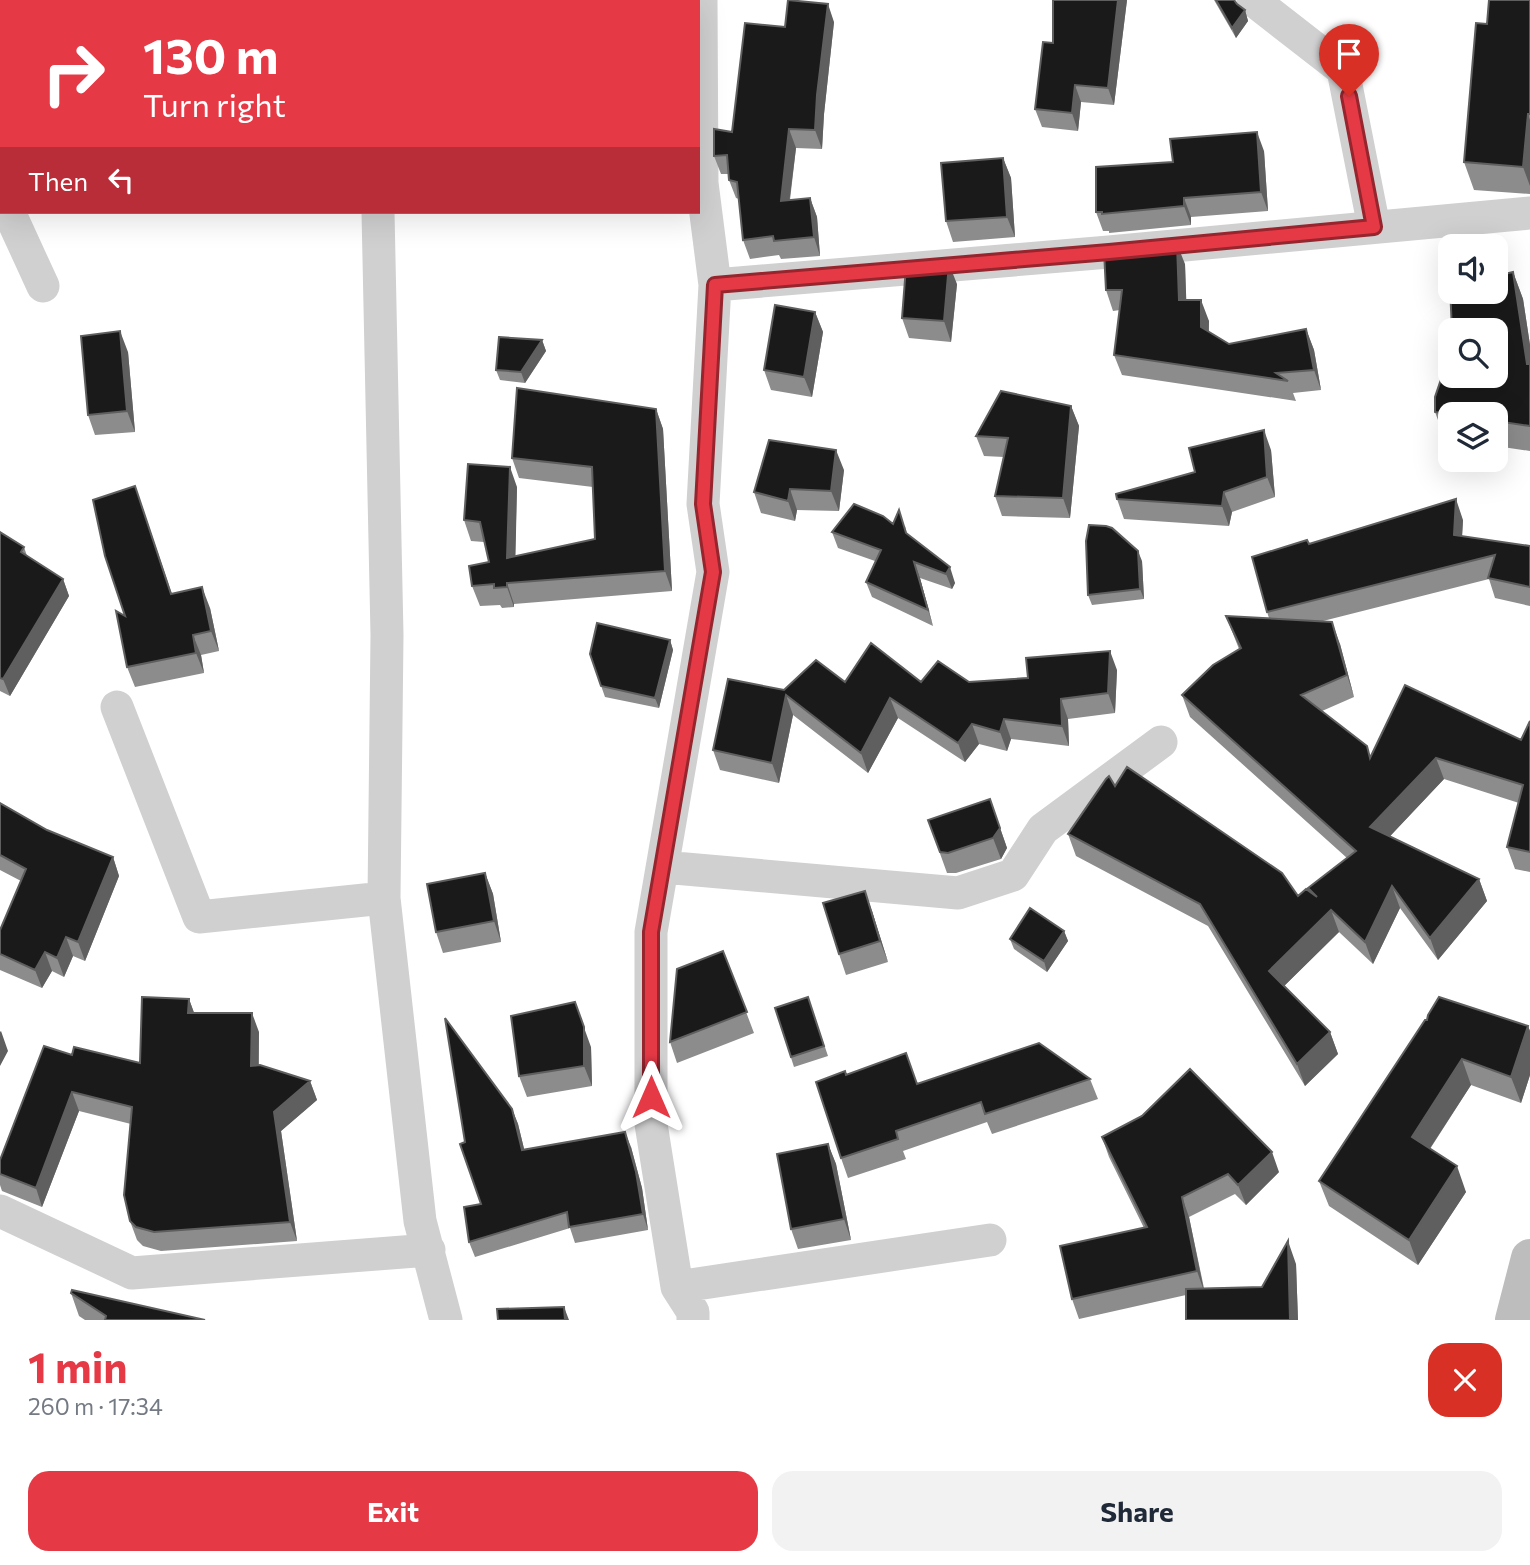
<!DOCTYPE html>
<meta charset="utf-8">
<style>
:root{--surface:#fff;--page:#f2f2f3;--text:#1f2937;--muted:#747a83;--accent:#e63946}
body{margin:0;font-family:Commissioner,sans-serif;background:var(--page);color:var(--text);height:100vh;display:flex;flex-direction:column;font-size:26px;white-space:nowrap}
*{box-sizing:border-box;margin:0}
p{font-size:23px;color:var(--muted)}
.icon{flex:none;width:38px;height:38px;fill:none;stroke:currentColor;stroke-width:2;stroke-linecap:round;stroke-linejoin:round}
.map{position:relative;height:1320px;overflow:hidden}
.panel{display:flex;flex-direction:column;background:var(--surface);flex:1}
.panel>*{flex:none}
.top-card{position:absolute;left:0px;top:0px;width:700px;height:214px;box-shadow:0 7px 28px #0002;background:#e63946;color:#fff;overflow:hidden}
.controls{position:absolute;left:1438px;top:234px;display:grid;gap:14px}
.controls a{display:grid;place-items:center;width:70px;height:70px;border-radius:14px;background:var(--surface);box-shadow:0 7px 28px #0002;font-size:35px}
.pin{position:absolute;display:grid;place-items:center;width:60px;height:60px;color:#fff;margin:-72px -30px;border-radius:50% 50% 50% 0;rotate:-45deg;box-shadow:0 0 7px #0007}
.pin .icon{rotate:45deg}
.me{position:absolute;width:77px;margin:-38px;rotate:0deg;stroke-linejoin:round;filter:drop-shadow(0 0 5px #0008)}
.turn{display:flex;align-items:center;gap:24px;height:147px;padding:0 28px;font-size:32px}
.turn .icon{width:91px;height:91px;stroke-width:2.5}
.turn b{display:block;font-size:49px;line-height:60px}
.then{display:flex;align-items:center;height:66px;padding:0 28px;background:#0003;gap:14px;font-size:26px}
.round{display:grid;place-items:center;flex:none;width:74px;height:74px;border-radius:21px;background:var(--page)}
.summary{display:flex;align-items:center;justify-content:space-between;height:119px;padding:0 28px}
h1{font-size:42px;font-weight:700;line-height:52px;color:var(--accent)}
.button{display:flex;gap:14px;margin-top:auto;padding:14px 28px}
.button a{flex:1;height:80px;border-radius:21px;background:var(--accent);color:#fff;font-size:28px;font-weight:700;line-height:80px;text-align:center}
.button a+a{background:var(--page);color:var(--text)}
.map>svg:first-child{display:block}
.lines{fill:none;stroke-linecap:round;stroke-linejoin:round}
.street{stroke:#d0d0d0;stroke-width:33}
.secondary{stroke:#bdbdbd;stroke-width:38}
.wall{fill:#8c8c8c}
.shaded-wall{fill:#5f5f5f}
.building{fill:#1a1a1a;stroke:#5f5f5f;stroke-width:2}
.route-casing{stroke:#96252e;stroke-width:18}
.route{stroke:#e63946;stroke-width:12}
</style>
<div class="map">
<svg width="1530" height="1320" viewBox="0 0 1530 1320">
<rect width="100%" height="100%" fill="#fff"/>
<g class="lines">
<path class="street" d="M346,0V2
M1253,0L1343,70L1374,227
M9,212L43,286
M378,212L387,635L384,898L420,1221L446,1320
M715,285L1109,252L1530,213
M117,707L199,917L384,898
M663,867L958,893L1013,875L1043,829L1161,742
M0,1211L132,1273L429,1250
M677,1287L990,1240
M693,1320V1312L677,1287L651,1124V932L713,572L703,504L715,285L702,183L701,0"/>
<path class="secondary" d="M1514,1320L1530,1258"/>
</g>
<path class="wall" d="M1053,0H1127L1114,105L1081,102L1078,131L1042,127L1035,109L1053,43Z
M1214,0H1234L1237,4L1245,10L1248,21L1236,38Z
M1530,0V194L1474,190L1464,162Z
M834,22L824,114L822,149L796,148L790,200L810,198L817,217L820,256L781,259L779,255L750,259L743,240L739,199L736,198L729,180V174H721L714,156L732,132L785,27Z
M0,34L2,38V104H0Z
M1264,151L1268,211L1191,217V225L1109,233V231H1103L1096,212L1173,162Z
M1003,158L1011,178L1015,237L953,242L946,221Z
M1185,264L1186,300L1209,321V332L1229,344L1306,329L1314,350L1321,390L1293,393L1296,401L1122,375L1114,355L1120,310L1113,311L1106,290Z
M1513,272L1523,299L1530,345V451L1496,446V415H1451V440L1445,439L1435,412Z
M957,284L951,342L909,338L902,318Z
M815,312L823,332L812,397L771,390L764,370Z
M542,340L546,351L525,383L500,380L496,370Z
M128,352L135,432L95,435L88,415Z
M1071,406L1079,426L1070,518L1002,516L995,496L1004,457L984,456L976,436Z
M656,409L663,429L672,591L514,604V607L502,608L500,605L480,606L472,586L489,562L484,542L471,541L464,520L517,487L515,556L595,539L593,487L519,478L512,458Z
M1271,450L1275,497L1232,512L1229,526L1124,519L1117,499Z
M844,470L839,511L797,510L795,521L761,513L754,492Z
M142,506L172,594L210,608L219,651L201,655L204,673L135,687L127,667L125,616Z
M1463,520L1462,536L1530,546V606L1495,598L1489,579L1319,622L1340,644L1354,697L1322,711L1371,757L1521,740L1530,721V872L1515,869L1507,847L1519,803L1444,779L1390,836L1479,879L1487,901L1438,960L1400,908L1373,964L1339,932L1284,986L1330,1032L1338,1054L1305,1086L1208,926L1076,856L1068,834L1115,786L1298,896L1309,891L1308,888L1347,858L1190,717L1182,695L1239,649L1226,616L1269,618L1267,612L1309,544Z
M893,524L905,526L907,534L955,583L952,589L920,578L933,626L872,597L866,582L875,561L838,548L832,532Z
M0,532L24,547L27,556L63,579L69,596L10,696L0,691Z
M1142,561L1144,599L1092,605L1088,595Z
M670,640L673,650L659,708L605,697L590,654Z
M1117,670L1115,713L1068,719L1069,746L1011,739L1007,751L979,744L965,762L898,718L868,773L793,715L779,783L720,770L713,750L784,690L845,682H969Z
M990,799L1007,848L1001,859L956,873H947L928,820Z
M0,803L47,830L113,857L119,876L85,961L73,956L64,977L52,971L42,988L0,970V930L21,881L0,870Z
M485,873L493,894L501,942L443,953L436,932Z
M872,911L888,962L846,975L839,954Z
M1064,931L1068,941L1047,972L1014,949L1010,939Z
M723,951L754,1033L677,1063L670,1042Z
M808,997L828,1056L794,1067L775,1008Z
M189,999L194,1013L259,1032V1065L310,1081L317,1100L281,1131L297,1241L161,1251L143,1246L137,1240L130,1221L131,1124L79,1111L42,1207L2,1191L0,1185V1160L72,1055L140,1063Z
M1425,1020L1528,1026L1530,1031V1075L1521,1103L1471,1085L1430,1149L1466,1192L1418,1265L1329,1206L1319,1181Z
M591,1047L592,1086L527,1097L519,1076Z
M846,1075L917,1084L1090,1079L1098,1099L992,1134L987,1122L903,1151L906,1159L848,1178L841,1158Z
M512,1109L518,1124L524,1149L631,1147L642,1188L648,1230L575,1243L570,1228L475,1257L469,1242L481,1204L465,1142Z
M1102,1137L1279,1172L1246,1205L1235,1194L1189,1217L1204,1288L1262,1287L1296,1264L1298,1320H1186V1295L1079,1319L1072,1299L1144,1228L1109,1157Z
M828,1144L836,1164L851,1240L798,1249L791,1229Z
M71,1293L205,1320H85L79,1316Z"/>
<path class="shaded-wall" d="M1118,0H1127L1114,105L1108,88Z
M828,4L834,22L824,114L822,149L815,130L817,95Z
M1245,10L1248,21L1236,38L1232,28Z
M1075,85L1081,102L1078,131L1072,113Z
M1528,114L1530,120V186L1523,167Z
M789,129L796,148L787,220L781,201Z
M1257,132L1264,151L1268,211L1261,192Z
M1003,158L1011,178L1015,237L1007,217Z
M810,198L817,217L820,256L814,237Z
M1184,198L1191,217V225L1184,206Z
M1177,244L1185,264L1187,320L1179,300Z
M949,264L957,284L951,342L944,321Z
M1513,272L1523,299L1530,345V373L1527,364Z
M1201,300L1209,321L1208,347L1201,327Z
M815,312L823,332L812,397L804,377Z
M1306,329L1314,350L1321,390L1314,370Z
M120,331L128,352L135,432L127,411Z
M542,340L546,351L525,383L521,372Z
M1071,406L1079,426L1070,518L1063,498Z
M656,409L663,429L672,591L665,571Z
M1264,430L1271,450L1275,497L1267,477Z
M836,450L844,470L839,511L831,491Z
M510,467L517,487L515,578L507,558Z
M790,489L797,510L795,521L788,501Z
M1224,492L1232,512L1229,526L1222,506Z
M1456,499L1463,520L1461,555L1454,535Z
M1138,551L1142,561L1144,599L1140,589Z
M914,562L920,578L933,626L928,610Z
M950,567L955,583L952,589L946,574Z
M63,579L69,596L10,696L3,679Z
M507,583L514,604V607L507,587Z
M202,587L210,608L219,651L211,631Z
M1332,622L1340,644L1354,697L1347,675Z
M193,635L201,655L204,673L196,653Z
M670,640L673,650L659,708L655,698Z
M1110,651L1117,670L1115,713L1108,693Z
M786,695L793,715L779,783L772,763Z
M890,698L898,718L868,773L861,753Z
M1061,699L1068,719L1069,746L1062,726Z
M1004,719L1011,739L1007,751L1000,732Z
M972,724L979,744L965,762L958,743Z
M1436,758L1444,779L1378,849L1370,827Z
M990,799L1007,848L1001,859L993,838Z
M113,857L119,876L85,961L78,942Z
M485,873L493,894L501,942L494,921Z
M1479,879L1487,901L1438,960L1430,938Z
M1392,886L1400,908L1373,964L1365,942Z
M865,891L872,911L888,962L880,941Z
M1331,910L1339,932L1277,993L1269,971Z
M1064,931L1068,941L1047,972L1044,961Z
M66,937L73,956L64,977L57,958Z
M45,952L52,971L42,988L35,970Z
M189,999L196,1018L188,1013Z
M252,1013L259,1032L258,1085L251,1066Z
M582,1022L591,1047L592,1086L584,1066Z
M1528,1026L1530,1031V1075L1521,1103L1511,1077Z
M1,1031L8,1051L0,1066V1032Z
M1330,1032L1338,1054L1305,1086L1297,1064Z
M1462,1059L1471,1085L1421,1162L1412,1137Z
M310,1081L317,1100L281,1131L297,1241L290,1222L274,1112Z
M72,1092L79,1111L42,1207L36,1188Z
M512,1109L518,1124L528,1165L522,1150Z
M625,1132L631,1147L642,1188L648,1230L643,1214Z
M828,1144L836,1164L851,1240L844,1219Z
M1272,1152L1279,1172L1246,1205L1238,1185Z
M1457,1166L1466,1192L1418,1265L1409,1240Z
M1182,1197L1189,1217L1204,1291L1197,1271Z
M1288,1241L1296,1264L1298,1320H1290Z
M564,1307L569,1320H565Z"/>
<path class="building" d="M401,0H479V2H402Z
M788,0L828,4L817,95L815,130L789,129L781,201L810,198L814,237L774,241L773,236L743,240L737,182L729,180L727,155L714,156V129L732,132L745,23L785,27Z
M1053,0H1118L1108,88L1075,85L1072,113L1035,109L1043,42L1053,43Z
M1216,0H1234L1237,4L1245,10L1232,28Z
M1489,0H1530V114H1528L1523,167L1464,162L1476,23L1487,24Z
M0,34L2,40V92L0,93Z
M1257,132L1261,192L1184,198V206L1102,214V212H1096V167L1173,162L1170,139Z
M1003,158L1007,217L946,221L941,163Z
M1177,244L1179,300H1201V327L1229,344L1306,329L1314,370L1276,373L1288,381L1114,355L1122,290H1106L1104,251Z
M949,264L944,321L902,318L906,267Z
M1513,272L1527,364H1530V426L1496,421V415H1453L1435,412V397L1451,350V376H1496V331H1452L1450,286L1451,292H1496V276Z
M775,305L815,312L804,377L764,370Z
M120,331L127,411L88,415L81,336Z
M499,337L542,340L521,372L496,370Z
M517,388L656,409L665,571L507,583V587L494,588V584L472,586L469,566L489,562L480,522L464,520L468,464L510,467L507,558L595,539L592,467L512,458Z
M1001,391L1071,406L1063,498L995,496L1008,438L976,436Z
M1264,430L1267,477L1224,492L1222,506L1117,499L1116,494L1195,472L1189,448Z
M769,440L836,450L831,491L790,489L788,501L754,492Z
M135,486L171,594L202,587L211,631L193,635L196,653L127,667L116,611L125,616L105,556L93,500Z
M1456,499L1454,535L1530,546V587L1488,578L1495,555L1267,612L1252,557L1307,540L1309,544Z
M854,504L883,516L893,524L899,510L906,533L950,567L946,574L914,562L928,610L866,582L881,550L832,532Z
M1089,525L1106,526L1112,528L1138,551L1140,589L1088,595L1086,541Z
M0,532L24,547L21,552L63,579L3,679L0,678Z
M1226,616L1332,622L1347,675L1301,695L1367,746L1370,758L1405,685L1521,740L1530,721V852L1507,847L1523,785L1436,758L1370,827L1479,879L1430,938L1392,886L1365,942L1331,910L1269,971L1330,1032L1297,1064L1200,904L1068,834L1106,779L1109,776L1115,786L1127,767L1282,873L1298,896L1306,889L1317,897L1308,888L1356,851L1182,695L1213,665L1241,648Z
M597,623L670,640L655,698L601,686L590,654Z
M871,643L921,682L938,661L969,682L1028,678L1026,658L1110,651L1108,693L1061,699L1062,726L1004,719L1000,732L972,724L958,743L890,698L861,753L786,695L772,763L713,750L728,679L784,690L816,660L845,682Z
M990,799L1000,828L993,838L948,853L940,852L928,820Z
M0,803L47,830L113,857L78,942L66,937L57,958L45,952L35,970L0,954V930L26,869L0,855Z
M485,873L494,921L436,932L427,884Z
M865,891L880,941L839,954L823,903Z
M1030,908L1064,931L1044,961L1010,939Z
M723,951L747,1012L670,1042L677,969Z
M142,997L189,999L188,1013H252L251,1066L260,1065L310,1081L274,1112L290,1222L154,1232L136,1227L130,1221L124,1195L132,1107L72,1092L36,1188L0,1174V1160L44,1046L72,1055L74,1047L140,1063Z
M808,997L824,1046L791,1057L775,1008Z
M1439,997L1528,1026L1511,1077L1462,1059L1412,1137L1457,1166L1409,1240L1319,1181L1425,1020H1427L1428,1015Z
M575,1002L584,1027V1066L519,1076L511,1016Z
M445,1018L512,1109L522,1150L625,1132L636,1172L643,1214L569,1227L567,1212L469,1242L464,1207L481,1204L460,1144L465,1142Z
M1039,1043L1090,1079L985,1114L981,1102L896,1131L898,1139L841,1158L816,1082L845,1071L846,1075L906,1053L917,1084Z
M1190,1069L1272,1152L1238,1185L1228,1174L1182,1197L1197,1271L1072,1299L1060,1246L1147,1227L1102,1137L1142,1116Z
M828,1144L844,1219L791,1229L777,1154Z
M1288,1241L1290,1320H1186V1289L1262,1287Z
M72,1290L205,1320H105L106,1316L71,1293Z
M564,1307L565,1320H498L497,1309Z"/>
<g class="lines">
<defs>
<path id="route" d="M651,1097V932L713,572L703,504L715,285L1109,252L1374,227L1349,96"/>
</defs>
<use href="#route" class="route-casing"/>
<use href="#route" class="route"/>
</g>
</svg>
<div class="controls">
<a><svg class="icon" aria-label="sound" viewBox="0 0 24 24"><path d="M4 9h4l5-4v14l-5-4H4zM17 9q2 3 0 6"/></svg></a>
<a><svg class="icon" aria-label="search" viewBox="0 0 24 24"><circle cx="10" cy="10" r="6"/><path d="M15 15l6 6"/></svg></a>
<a><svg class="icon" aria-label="layers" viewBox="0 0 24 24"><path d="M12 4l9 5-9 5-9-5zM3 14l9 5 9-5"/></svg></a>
</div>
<div class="pin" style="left:1349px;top:96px;background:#d93025"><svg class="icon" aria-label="arrive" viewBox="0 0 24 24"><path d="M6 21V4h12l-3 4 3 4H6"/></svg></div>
<svg class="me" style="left:651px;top:1097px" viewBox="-20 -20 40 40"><path d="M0-17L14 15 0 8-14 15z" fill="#e63946" stroke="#fff" stroke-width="4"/></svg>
<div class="top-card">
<div class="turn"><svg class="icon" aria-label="right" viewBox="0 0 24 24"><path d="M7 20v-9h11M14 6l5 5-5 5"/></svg><div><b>130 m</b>Turn right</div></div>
<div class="then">Then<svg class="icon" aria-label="left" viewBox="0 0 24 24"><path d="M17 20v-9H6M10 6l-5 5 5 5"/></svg></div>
</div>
</div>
<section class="panel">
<div class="summary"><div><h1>1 min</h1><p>260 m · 17:34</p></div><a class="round" style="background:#d93025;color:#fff"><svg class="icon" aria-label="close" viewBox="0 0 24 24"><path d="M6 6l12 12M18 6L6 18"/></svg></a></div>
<div class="button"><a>Exit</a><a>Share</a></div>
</section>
